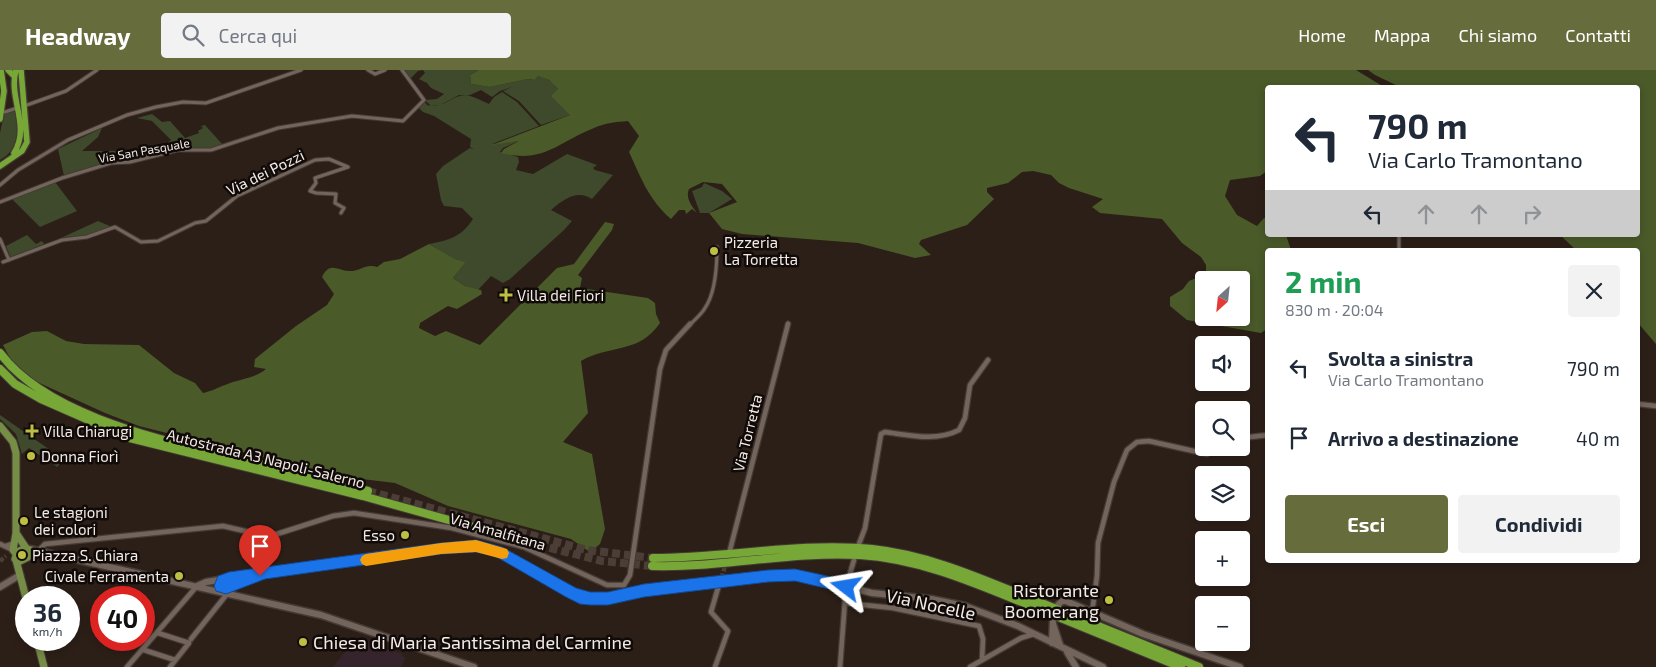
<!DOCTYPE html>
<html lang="it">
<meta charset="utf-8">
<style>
:root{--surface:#fff;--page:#f2f2f3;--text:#1f2937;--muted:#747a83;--accent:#676c3c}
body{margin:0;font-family:"Exo 2",sans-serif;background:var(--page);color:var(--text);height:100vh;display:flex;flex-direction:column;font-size:19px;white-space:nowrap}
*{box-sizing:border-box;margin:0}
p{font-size:16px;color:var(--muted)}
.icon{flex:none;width:28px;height:28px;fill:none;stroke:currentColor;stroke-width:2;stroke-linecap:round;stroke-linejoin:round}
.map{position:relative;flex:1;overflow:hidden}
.side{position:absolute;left:1265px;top:178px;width:375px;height:315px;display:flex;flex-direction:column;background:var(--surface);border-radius:5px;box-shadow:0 2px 8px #0003}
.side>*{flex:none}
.top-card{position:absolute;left:1265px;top:15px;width:375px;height:152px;border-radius:5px;box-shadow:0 2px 8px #0003;background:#fff;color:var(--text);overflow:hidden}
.needle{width:32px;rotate:207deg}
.controls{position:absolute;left:1195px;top:201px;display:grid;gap:10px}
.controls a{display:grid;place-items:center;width:55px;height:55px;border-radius:5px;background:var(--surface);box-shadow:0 2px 8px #0003;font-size:25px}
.speed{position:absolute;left:15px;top:516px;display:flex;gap:10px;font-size:25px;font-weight:700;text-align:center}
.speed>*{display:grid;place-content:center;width:65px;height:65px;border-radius:50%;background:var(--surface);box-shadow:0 2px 8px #0003;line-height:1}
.speed small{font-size:12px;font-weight:400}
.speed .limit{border:8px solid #d22;background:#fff;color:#111}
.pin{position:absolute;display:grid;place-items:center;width:42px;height:42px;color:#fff;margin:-51px -21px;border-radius:50% 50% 50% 0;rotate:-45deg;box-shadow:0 0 5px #0007}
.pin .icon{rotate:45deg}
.me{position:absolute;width:55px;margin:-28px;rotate:284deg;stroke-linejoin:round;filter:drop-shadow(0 0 4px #0008)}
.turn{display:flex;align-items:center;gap:18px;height:105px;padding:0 20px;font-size:22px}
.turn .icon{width:65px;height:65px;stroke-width:2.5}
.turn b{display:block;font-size:35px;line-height:42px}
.lanes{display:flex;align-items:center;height:48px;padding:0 20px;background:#0003;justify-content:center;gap:25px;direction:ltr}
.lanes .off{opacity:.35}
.round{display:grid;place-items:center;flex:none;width:52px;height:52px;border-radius:5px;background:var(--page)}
.summary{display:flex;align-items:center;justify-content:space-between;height:85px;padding:0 20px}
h1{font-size:30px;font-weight:700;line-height:38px;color:#1e9e55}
.button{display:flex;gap:10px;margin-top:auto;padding:10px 20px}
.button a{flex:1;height:58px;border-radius:5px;background:var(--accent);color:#fff;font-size:20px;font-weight:700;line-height:58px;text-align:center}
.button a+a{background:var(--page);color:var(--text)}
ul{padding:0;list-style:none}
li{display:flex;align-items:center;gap:15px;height:70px;padding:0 20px}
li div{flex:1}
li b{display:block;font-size:19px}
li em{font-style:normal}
header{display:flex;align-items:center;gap:30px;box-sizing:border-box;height:70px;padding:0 25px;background:var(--accent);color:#fff}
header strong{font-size:24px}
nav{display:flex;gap:28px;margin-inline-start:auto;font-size:18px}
.search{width:350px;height:45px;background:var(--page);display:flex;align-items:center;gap:12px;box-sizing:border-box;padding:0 18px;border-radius:5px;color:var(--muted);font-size:19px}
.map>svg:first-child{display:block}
.industrial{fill:#35242c}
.green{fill:#3f492b}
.forest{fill:#4a5a29;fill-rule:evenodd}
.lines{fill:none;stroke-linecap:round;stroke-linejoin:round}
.street-tunnel{stroke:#4a3e37;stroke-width:4.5;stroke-dasharray:4.5 2;stroke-linecap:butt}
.highway-tunnel{stroke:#4a3e37;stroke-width:8;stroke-dasharray:8 4;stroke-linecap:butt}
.street-far1-casing{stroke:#453b36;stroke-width:5}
.street-casing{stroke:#453b36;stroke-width:7}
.secondary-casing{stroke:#453b36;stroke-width:9}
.primary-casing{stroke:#453b36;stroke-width:9}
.highway-far1-casing{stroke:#453b36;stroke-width:8}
.highway-casing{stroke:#453b36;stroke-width:10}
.street-far1{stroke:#74655c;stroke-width:3}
.street{stroke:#74655c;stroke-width:4.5}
.secondary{stroke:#74655c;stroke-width:6}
.primary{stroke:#768d46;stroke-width:7}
.highway-far1{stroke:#77a837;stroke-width:5.5}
.highway{stroke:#77a837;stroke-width:8}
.route{fill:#1a73e8;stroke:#114b97}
.slow{fill:#f59e0b}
.poi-dot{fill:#bebf42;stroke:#100a08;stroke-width:2}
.labels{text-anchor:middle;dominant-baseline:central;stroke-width:5;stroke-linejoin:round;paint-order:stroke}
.far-street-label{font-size:12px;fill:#f4ebe6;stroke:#100a08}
.street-label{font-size:15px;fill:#f4ebe6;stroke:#100a08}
.poi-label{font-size:15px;fill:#f4ebe6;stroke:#100a08;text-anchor:start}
.near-poi-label{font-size:18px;fill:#f4ebe6;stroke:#100a08;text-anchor:end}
.near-street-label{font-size:18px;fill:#f4ebe6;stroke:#100a08}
</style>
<header>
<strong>Headway</strong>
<div class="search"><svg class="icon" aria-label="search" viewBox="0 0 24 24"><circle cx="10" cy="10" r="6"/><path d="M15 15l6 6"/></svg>Cerca qui</div>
<nav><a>Home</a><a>Mappa</a><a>Chi siamo</a><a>Contatti</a></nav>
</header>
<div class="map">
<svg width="1656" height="597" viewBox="0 0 1656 597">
<rect width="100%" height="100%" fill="#2c1f18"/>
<path class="industrial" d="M356,568L403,584L402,586L406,588L401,597H333Z"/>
<path class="green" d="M405,0H479L470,5L471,14L490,17L528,9L535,10L538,6C558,10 563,29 570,45L541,55L519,31L503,21L512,17L500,21L492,27L481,20L470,25H459L440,35L431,36L425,30L437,29L444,24L431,18L427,13L419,9L425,3L423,0L418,1L410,9Z
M502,22L517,32L539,56L492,74L519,71L503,78L500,82L518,87L519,92L516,100L533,104L567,84L597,95L593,98L595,100L613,105L592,129C577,119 563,130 551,140L572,151L564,160L510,209L503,213L491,206L478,220L465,216L453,208L466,192L458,191L429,174C450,170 461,167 473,149L462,138L444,136L441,130L436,104L443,96L470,78L474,79L470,77L471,69L434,46L423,42L418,37L424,31L427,35C443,40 451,25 466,25C473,26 482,31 489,34L494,27Z
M17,40C18,60 20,79 0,90V63L4,44Z
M152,44L162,52L170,51L185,68L199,63L198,61L203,58L201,56L205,55L223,75L211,79H193L136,89L163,77L171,70L152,51L137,48Z
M102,58L98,67L82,81H121L119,82L121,86H124L126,88L130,86L132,88L114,91L64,106L58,79Z
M55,112L77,141L40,157L12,129Z
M704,113L722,121L732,129L709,143H700L692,121L702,117Z
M98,151L112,157L87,166L64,169L63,167Z
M27,165L36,174L42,171L44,174L11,188L6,176Z
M0,345L53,382H59L58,389L63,390L57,397L29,378L22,384L16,364L0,349Z"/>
<path class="forest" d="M479,0H1356L1384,17L1268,18L1267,101L1260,106L1230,110L1225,126L1237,145L1257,156L1264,148L1267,149L1268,165H1286L1291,180H1268L1267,259L1261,263L1187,250L1170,236V227L1183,219L1189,211L1204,205L1206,201V195L1201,187L1182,173L1162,149L1100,143L1092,137L1103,129L1069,118L1059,113L1051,105L1033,101L1022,102L1008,113L987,118V122L994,129L967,155L921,170L919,174L931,185L915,188L858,173L742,164L722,159L709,143L737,132L722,114L703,112L689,119C685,128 692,136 697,143L692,139L686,144L685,140H679L671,149C649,130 641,108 629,82L639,66L628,51C616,52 605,53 594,58C558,72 544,94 501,83L504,79L519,71L492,75L570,45L551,26L558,19L549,10L538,6L535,10L528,9L490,17L471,14L470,5ZM1204,210H1241V248H1204Z
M1368,0H1656V274L1638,253V180H1576L1560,165H1638V18L1400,17L1375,5Z
M605,152L614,154L612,160L578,205L582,208L580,218L648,228L655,233L656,244L660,253C639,284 611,274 581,291L588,343L563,372L592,384L605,459L600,474L590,482L571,469L448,436L395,413L337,406L139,356L105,343L33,310L13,294L3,275L32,262L47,261L66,271L84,274L139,275L174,303L195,313L203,323C212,321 217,318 225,315C239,309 254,309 266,299L254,297L255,289L296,256L327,235L334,224L322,207C330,190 339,202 350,201C361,201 366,193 377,197L384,192L400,189L429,174L457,190L466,192L453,208L465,216L481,220L482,224L457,239L448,236L420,253L419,258L435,266L446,261L480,275L557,198L574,194Z"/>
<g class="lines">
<path class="street-tunnel" d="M0,491L6,486
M720,514L726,492"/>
<path class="highway-tunnel" d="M368,421L587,480L653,488
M538,475L602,491L652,496"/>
<defs>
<path id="street-far1" d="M368,0L375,4L385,0
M27,35L66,21L97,0
M5,42L17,38
M0,115L18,100L68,70L127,45L156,37L183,32L206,33L301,0
M0,132L62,108L111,93L130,92L178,80H211L278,58L352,46L403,51L424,30L402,0
M341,143L344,138L335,133L336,124L316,123L310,121L316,113L315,108L348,97
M1399,165V180
M0,169L9,190
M3,192L62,170L87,167L115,157L141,172L158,171L195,153L206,151L237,126L315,90L329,89L348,97
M689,256C694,250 701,245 705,238C716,222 717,196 717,177
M787,256L788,253"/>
<path id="street" d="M1638,334L1656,336
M1241,368L1268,365
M0,474L13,480
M859,474L865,458L881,364L885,362C909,365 936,372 959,360L965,348L970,315L988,290
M6,476L15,473
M730,480L788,254
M38,481L45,474L223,456L262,465L277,464L333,446L354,443L452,458L524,477L607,515H624L630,505L660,299L666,280L690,254
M845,533L893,538L979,556L983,569L982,590
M1092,543L1097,506L1098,473L1114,412L1127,380L1137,372L1149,371L1207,384L1218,378
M158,563L189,573L170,597
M191,569L227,524
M144,580L175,590
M127,597L197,516
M715,597L728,561L711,542L718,518
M840,597L846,517L854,490
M970,597L1021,568L1034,564"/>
<path id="secondary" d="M30,479L321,545L474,597
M222 513a5 5 0 1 1 10 0a5 5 0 1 1-10 0Z
M230,508L441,479L476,476L498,481L571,523L590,529L610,528L648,520L720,513L767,506H805L872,523L931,529L965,536L1018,556L1103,597
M197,516L206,512L225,509
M230,516L254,508
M0,517L20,505
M1058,535L1062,531H1066L1143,564L1240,597
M1053,554L1060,575
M1052,573L1053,549
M1067,582L1076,597"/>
<path id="primary" d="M0,356L13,372L16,383V463L13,480L16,484
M16,463L26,478
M26,478L31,481L28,487L20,491L15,489L17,482Z
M16,490L26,528
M37,570L44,597"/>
<path id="highway-far1" d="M8,0L13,5
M0,49L4,21L1,0
M14,83C31,56 8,28 16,0
M0,96L22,81L27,72L21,0"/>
<path id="highway" d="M0,283C47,346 162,370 235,388C279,399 324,410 368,421
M0,299L15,314L41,329L130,368L363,426L538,475
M653,488C726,488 799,472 872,479C929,485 982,509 1034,530C1089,552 1144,575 1199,597
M652,496C722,498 790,481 860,485C922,489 977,514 1034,537C1083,557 1132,577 1181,597"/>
</defs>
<use href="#street-far1" class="street-far1-casing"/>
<use href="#street" class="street-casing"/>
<use href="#secondary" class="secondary-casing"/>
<use href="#primary" class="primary-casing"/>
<use href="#highway-far1" class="highway-far1-casing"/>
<use href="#highway" class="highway-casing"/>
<use href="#street-far1" class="street-far1"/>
<use href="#street" class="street"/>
<use href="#secondary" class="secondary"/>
<use href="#primary" class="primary"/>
<use href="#highway-far1" class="highway-far1"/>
<use href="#highway" class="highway"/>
</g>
<path class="route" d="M476,470L502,477L576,518L590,522H608L644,514L768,500L795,499L846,510L851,512L853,517L851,521L846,523L795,511L768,512L644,527L608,535H590L580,534L566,527L495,486L476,482L441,484L265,509L226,524L216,521L214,516L218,506L229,502L441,473Z"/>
<path class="slow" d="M476,470L507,479L509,483L507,488L502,489L476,482L441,484L366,496L362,494L360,490L362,486L366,484L441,473Z"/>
<g class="poi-dot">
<circle cx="714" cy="181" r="5"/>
<path d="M503.5 217.5h5v5h5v5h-5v5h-5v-5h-5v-5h5z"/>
<path d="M29.5 353.5h5v5h5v5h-5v5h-5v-5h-5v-5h5z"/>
<circle cx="31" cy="386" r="5"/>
<circle cx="24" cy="451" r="5"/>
<circle cx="405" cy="465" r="5"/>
<circle cx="22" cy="485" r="5"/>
<circle cx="179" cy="506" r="5"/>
<circle cx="1109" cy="530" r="5"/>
<circle cx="303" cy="572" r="5"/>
</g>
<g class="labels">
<g class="far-street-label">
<text transform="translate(144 80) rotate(-10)">Via San Pasquale</text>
</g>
<g class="street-label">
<text transform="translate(265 102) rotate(-26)">Via dei Pozzi</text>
<text transform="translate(747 363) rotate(-76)">Via Torretta</text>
<text transform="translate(266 388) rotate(14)">Autostrada A3 Napoli-Salerno</text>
<text transform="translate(498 461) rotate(16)">Via Amalfitana</text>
</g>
<g class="poi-label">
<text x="724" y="172">Pizzeria<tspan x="724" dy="17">La Torretta</tspan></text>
<text x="517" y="225">Villa dei Fiori</text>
<text x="43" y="361">Villa Chiarugi</text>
<text x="41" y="386">Donna Fiorì</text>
<text x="34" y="442">Le stagioni<tspan x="34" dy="17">dei colori</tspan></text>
<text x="395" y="465" text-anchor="end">Esso</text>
<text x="32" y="485">Piazza S. Chiara</text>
<text x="169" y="506" text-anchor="end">Civale Ferramenta</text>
</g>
<g class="near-poi-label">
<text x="1099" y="520">Ristorante<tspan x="1099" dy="21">Boomerang</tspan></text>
<text x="313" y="572" text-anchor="start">Chiesa di Maria Santissima del Carmine</text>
</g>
<g class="near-street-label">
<text transform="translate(931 534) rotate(12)">Via Nocelle</text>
</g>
</g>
</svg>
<div class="controls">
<a><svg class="needle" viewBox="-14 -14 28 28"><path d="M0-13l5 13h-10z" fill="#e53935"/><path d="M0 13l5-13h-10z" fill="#747a83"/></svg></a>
<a><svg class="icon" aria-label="sound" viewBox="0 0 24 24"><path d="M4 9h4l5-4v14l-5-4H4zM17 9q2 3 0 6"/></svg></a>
<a><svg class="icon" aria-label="search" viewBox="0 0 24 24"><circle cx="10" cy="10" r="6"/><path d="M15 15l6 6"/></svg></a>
<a><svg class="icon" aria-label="layers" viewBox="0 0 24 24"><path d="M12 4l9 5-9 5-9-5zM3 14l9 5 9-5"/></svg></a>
<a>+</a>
<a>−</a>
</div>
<div class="speed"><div>36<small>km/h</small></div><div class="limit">40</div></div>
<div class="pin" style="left:260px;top:506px;background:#d93025"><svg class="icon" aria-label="arrive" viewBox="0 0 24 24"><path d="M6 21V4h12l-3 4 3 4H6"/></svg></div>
<svg class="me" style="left:846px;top:517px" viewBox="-20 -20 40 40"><path d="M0-17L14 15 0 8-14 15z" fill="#1a73e8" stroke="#fff" stroke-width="4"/></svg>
<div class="top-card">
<div class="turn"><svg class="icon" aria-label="left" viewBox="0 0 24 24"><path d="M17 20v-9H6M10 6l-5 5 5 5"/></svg><div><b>790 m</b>Via Carlo Tramontano</div></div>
<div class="lanes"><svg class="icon" aria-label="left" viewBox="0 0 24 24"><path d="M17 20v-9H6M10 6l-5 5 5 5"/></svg><svg class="icon off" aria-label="ahead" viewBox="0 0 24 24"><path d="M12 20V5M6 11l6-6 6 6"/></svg><svg class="icon off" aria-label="ahead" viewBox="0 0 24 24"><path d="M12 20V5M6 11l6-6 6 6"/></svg><svg class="icon off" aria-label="right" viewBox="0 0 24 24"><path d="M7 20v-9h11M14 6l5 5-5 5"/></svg></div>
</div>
<section class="side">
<div class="summary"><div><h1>2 min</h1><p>830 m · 20:04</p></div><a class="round"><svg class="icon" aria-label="close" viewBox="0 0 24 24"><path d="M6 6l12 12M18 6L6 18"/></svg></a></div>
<ul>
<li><svg class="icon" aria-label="left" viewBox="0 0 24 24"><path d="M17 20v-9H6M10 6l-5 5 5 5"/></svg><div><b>Svolta a sinistra</b><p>Via Carlo Tramontano</p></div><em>790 m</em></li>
<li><svg class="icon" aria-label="arrive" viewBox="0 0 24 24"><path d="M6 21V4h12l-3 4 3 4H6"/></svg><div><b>Arrivo a destinazione</b></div><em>40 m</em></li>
</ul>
<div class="button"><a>Esci</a><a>Condividi</a></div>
</section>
</div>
